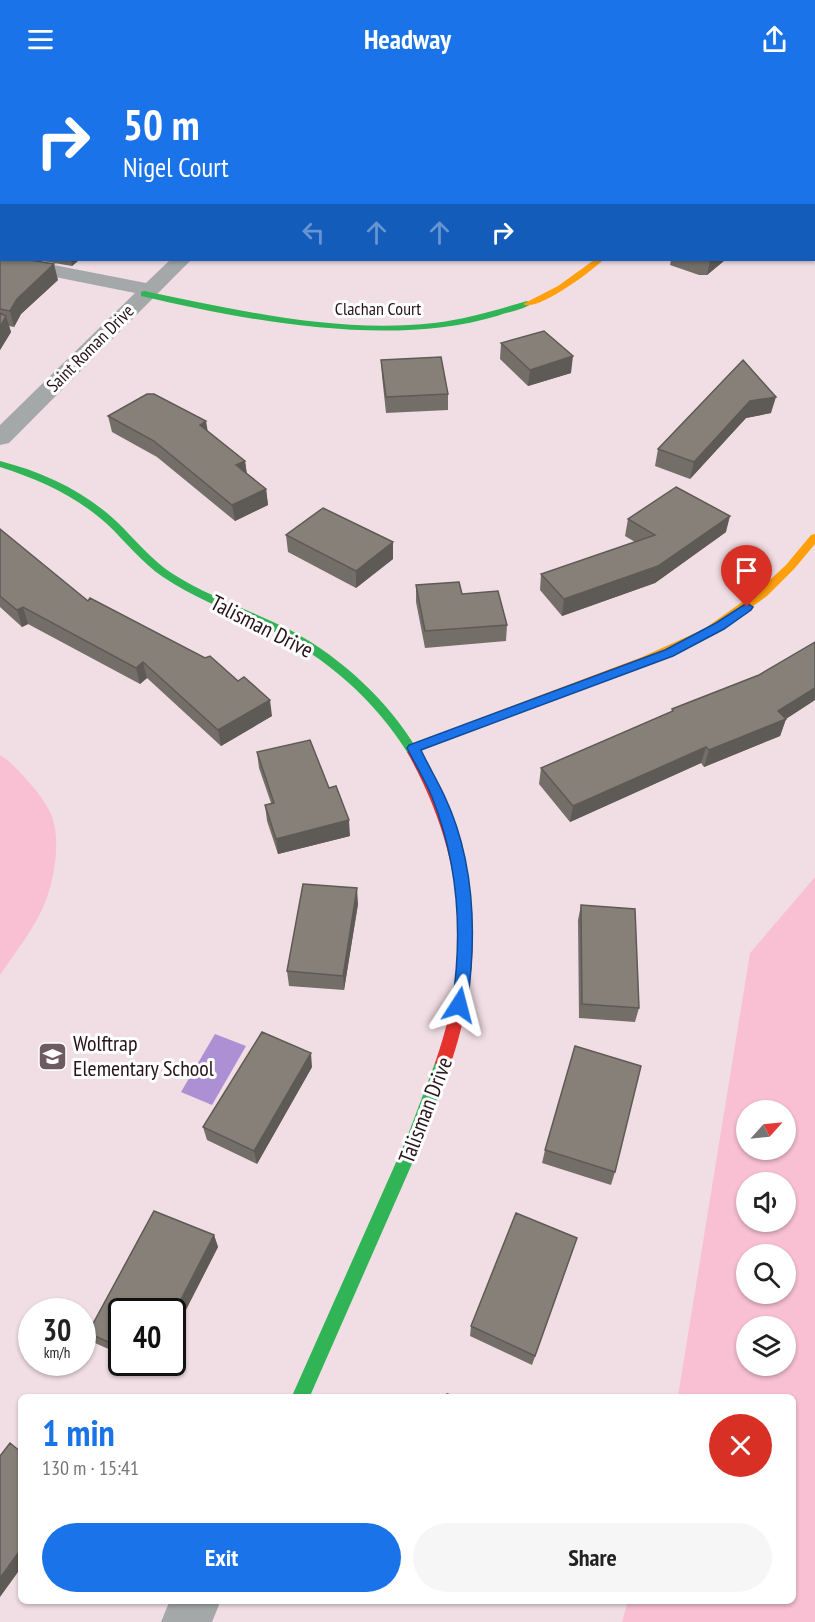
<!DOCTYPE html>
<meta charset="utf-8">
<style>
:root{--surface:#fff;--page:#f6f6f6;--text:#222;--muted:#767676;--accent:#1a73e8}
body{margin:0;font-family:"PT Sans Narrow",sans-serif;background:var(--page);color:var(--text);height:100vh;display:flex;flex-direction:column;font-size:22px;white-space:nowrap}
*{box-sizing:border-box;margin:0}
p{font-size:20px;color:var(--muted)}
.icon{flex:none;width:33px;height:33px;fill:none;stroke:currentColor;stroke-width:2;stroke-linecap:round;stroke-linejoin:round}
.map{position:relative;flex:1;overflow:hidden}
.details{position:absolute;left:18px;top:1316px;width:778px;height:210px;display:flex;flex-direction:column;background:var(--surface);border-radius:9px;box-shadow:0 2px 4px #0004}
.details>*{flex:none}
.hud{position:absolute;left:0px;top:0px;width:816px;height:183px;box-shadow:0 2px 4px #0004;background:#1a73e8;color:#fff;overflow:hidden}
.needle{width:39px;rotate:63deg}
.buttons{position:absolute;left:736px;top:1022px;display:grid;gap:12px}
.buttons a{display:grid;place-items:center;width:60px;height:60px;border-radius:50%;background:var(--surface);box-shadow:0 2px 4px #0004;font-size:30px}
.speed{position:absolute;left:18px;top:1220px;display:flex;gap:12px;font-size:30px;font-weight:700;text-align:center}
.speed>*{display:grid;place-content:center;width:78px;height:78px;border-radius:50%;background:var(--surface);box-shadow:0 2px 4px #0004;line-height:1}
.speed small{font-size:15px;font-weight:400}
.speed .limit{border:3px solid #111;border-radius:9px;background:#fff;color:#111}
.pin{position:absolute;display:grid;place-items:center;width:51px;height:51px;color:#fff;margin:-62px -26px;border-radius:50% 50% 50% 0;rotate:-45deg;box-shadow:0 0 6px #0007}
.pin .icon{rotate:45deg}
.me{position:absolute;width:66px;margin:-33px;rotate:9deg;stroke-linejoin:round;filter:drop-shadow(0 0 4px #0008)}
.turn{display:flex;align-items:center;gap:21px;height:126px;padding:0 24px;font-size:27px}
.turn .icon{width:78px;height:78px;stroke-width:2.5}
.turn b{display:block;font-size:42px;line-height:51px}
.lanes{display:flex;align-items:center;height:57px;padding:0 24px;background:#0003;justify-content:center;gap:30px;direction:ltr}
.lanes .off{opacity:.35}
.round{display:grid;place-items:center;flex:none;width:63px;height:63px;border-radius:32px;background:var(--page)}
.overview{display:flex;align-items:center;justify-content:space-between;height:102px;padding:0 24px}
h1{font-size:36px;font-weight:800;line-height:45px;color:var(--accent)}
.cta{display:flex;gap:12px;margin-top:auto;padding:12px 24px}
.cta a{flex:1;height:69px;border-radius:36px;background:var(--accent);color:#fff;font-size:24px;font-weight:800;line-height:69px;text-align:center}
.cta a+a{background:var(--page);color:var(--text)}
header{display:flex;justify-content:space-between;align-items:center;height:78px;padding:0 24px;background:var(--accent);color:#fff;font-size:27px;font-weight:800}
.map>svg:first-child{display:block}
.green{fill:#f8c0d2;fill-rule:evenodd}
.water{fill:#ac90d3}
.lines{fill:none;stroke-linecap:round;stroke-linejoin:round}
.street{fill:#a4a8a8;fill-rule:evenodd}
.fast{fill:#30b455;fill-rule:evenodd}
.slow{fill:#ff9f0a;fill-rule:evenodd}
.jam{fill:#e5322d;fill-rule:evenodd}
.wall{fill:#746e68}
.shaded-wall{fill:#5e5a55}
.building{fill:#878079;stroke:#5e5a55;stroke-width:1.5}
.route{fill:#1a73e8;stroke:#114b97;stroke-width:1.5}
.labels{text-anchor:middle;dominant-baseline:central;stroke-width:6;stroke-linejoin:round;paint-order:stroke}
.far-street-label{font-size:18px;fill:#27131a;stroke:#fff}
.street-label{font-size:22px;fill:#27131a;stroke:#fff}
.poi-label{font-size:22px;fill:#27131a;stroke:#fff;text-anchor:start}
</style>
<header><svg class="icon" aria-label="menu" viewBox="0 0 24 24"><path d="M4 6h16M4 12h16M4 18h16"/></svg>Headway<svg class="icon" aria-label="share" viewBox="0 0 24 24"><path d="M12 15V3M7 8l5-5 5 5M5 13v7h14v-7"/></svg></header>
<div class="map">
<svg width="815" height="1544" viewBox="0 0 815 1544">
<rect width="100%" height="100%" fill="#f1dee4"/>
<path class="green" d="M0,677C10,683 19,693 27,702C36,712 45,723 51,736C61,760 55,798 46,822C36,849 16,873 0,897Z
M815,799V1544H622L628,1523L794,1522V1318H678L750,875ZM747,1032H786V1071H747ZM747,1104H786V1143H747ZM747,1176H786V1215H747ZM747,1248H786V1287H747Z"/>
<path class="water" d="M215,956L246,968L212,1027L181,1014Z"/>
<g class="lines">
<path class="street" d="M421,0H440L441,2H422Z
M472,0H490L471,2Z
M0,176L2,182H28L146,205L170,182H191L9,365L0,367V347L135,215L0,188Z
M170,1522H221L212,1544H161Z"/>
<path class="fast" d="M144,213C238,232 337,256 434,245C466,241 496,232 527,223L531,226C522,232 508,234 497,238C390,270 249,243 141,218V214Z
M0,383C43,394 84,413 116,443C135,461 151,482 173,496C211,520 253,533 292,553C343,581 387,622 417,671L419,674L417,677H409C376,623 326,579 269,551C234,535 196,521 163,499C142,485 126,464 107,446C76,418 40,402 0,389Z
M443,978L448,980L451,985L422,1063L310,1318H292L406,1062L435,985L438,980Z"/>
<path class="slow" d="M0,66H2L0,71Z
M594,182H603C592,193 536,235 523,226L558,208Z
M815,456V466L794,491L767,518L712,557L650,585L417,673H409L407,670L409,667L642,579L704,551L759,512L786,487L811,457Z"/>
<path class="jam" d="M153,0L152,2H144L146,0Z
M413,669L417,671C477,774 489,871 451,985L448,990L443,992L438,990L435,985C474,874 464,776 407,674Z"/>
</g>
<path class="wall" d="M487,0H592L589,2H487Z
M2,105V182L58,202L21,236L14,249L9,248L11,254L0,272V176H1L0,174V106Z
M37,182H79L72,188Z
M671,182H725L707,197H699L670,187Z
M501,265L571,295L528,308L500,281Z
M381,282L448,316V332L386,335L382,298Z
M743,282L771,335L746,340L690,401L655,388L658,371Z
M108,338L208,353L245,383L247,396L266,411L268,427L235,443L157,379L112,354Z
M628,441L726,454L655,505L562,538L540,512L541,496L635,464L625,458Z
M0,451L88,523L272,638L221,668L147,600L140,606L28,546L22,549L0,529Z
M286,457L393,464V481L356,510L288,474Z
M416,507L462,516L507,547L506,563L425,570L416,524Z
M815,622L786,641L780,658L704,689L701,685L570,744L539,706L541,690L671,634L672,631Z
M257,674L329,710L350,758L278,776L267,743L265,727L271,725L259,690Z
M358,826L344,912L289,908L287,893Z
M581,827L639,930L635,944L579,940L578,842Z
M312,989L257,1086L207,1062L203,1049Z
M545,1072L615,1094L611,1107L542,1085Z
M154,1133L214,1157L218,1169L172,1259V1233H122V1277L95,1265L88,1255Z
M573,1172L532,1287L470,1258L471,1248Z
M137,1284H160L156,1293Z"/>
<path class="shaded-wall" d="M391,0H413L411,2H389Z
M566,0H592L589,2H564Z
M71,182H79L72,188Z
M710,182H725L707,197Z
M54,186L58,202L21,236L14,249L10,233L17,221Z
M6,238L11,254L0,272V249Z
M573,278L571,295L528,308L530,292Z
M776,319L771,335L746,340L690,401L694,384L750,323Z
M206,343L209,360L200,347Z
M245,383L247,399L236,387Z
M266,411L268,427L235,443L232,427Z
M730,438L726,454L655,505L562,538L564,521Z
M393,464V481L356,510V493Z
M23,529L28,546L22,549L17,532Z
M143,584L147,600L140,606L136,590Z
M815,610V622L784,642L786,641L780,658L704,689L709,672Z
M270,622L272,638L221,668L218,652Z
M706,669L701,685L570,744L573,728Z
M349,742L350,758L278,776L276,761Z
M357,810L358,826L344,912L343,898Z
M311,975L312,989L257,1086L254,1073Z
M214,1157L218,1169L172,1259V1239Z
M151,1284H160L156,1293Z
M21,1471V1490L0,1519V1500Z"/>
<path class="building" d="M200,0H391L389,2H195Z
M523,0H566L564,2H528Z
M729,0H815V55L814,2H725Z
M2,105V164H0V106Z
M0,176H2V182H30L54,186L17,221L10,233L0,231Z
M0,235L6,238L0,249Z
M544,253L573,278L530,292L501,265Z
M441,279L448,316L386,319L381,282Z
M743,282L776,319L750,323L694,384L658,371Z
M147,316H154L206,343L200,347L245,383L236,387L266,411L232,427L154,363L108,338Z
M676,409L730,438L658,488L564,521L541,496L655,457L628,441Z
M323,430L393,464L356,493L286,457Z
M0,451L88,523L90,520L205,580L210,578L238,603L244,599L270,622L218,652L143,584L136,590L23,529L17,532L0,518Z
M459,504L462,516L498,513L507,547L425,553L416,507Z
M815,564V610L778,633L786,641L709,672L706,669L573,728L541,690L673,633L672,631L759,597Z
M310,662L329,710L336,708L349,742L276,761L265,727L274,725L257,674Z
M303,806L357,810L343,898L287,893Z
M581,827L635,831L639,930L582,926Z
M262,954L311,975L254,1073L203,1049Z
M575,968L641,988L615,1094L545,1072Z
M154,1133L214,1157L172,1239V1233H122V1270L88,1255Z
M516,1135L577,1160L535,1278L471,1248Z
M447,1316L454,1318H446Z
M10,1365L21,1374V1471L0,1500V1378Z"/>
<path class="route" d="M747,525L753,529L751,532L724,551L673,578L421,672C428,687 437,702 444,717C475,782 477,857 467,927L464,932L459,934L454,932L452,927C463,856 459,787 432,719C425,702 415,686 407,670L409,667L665,572L716,545Z"/>
<defs>
<symbol id="school-square" viewBox="-11 -11 22 22"><rect x="-9" y="-9" width="18" height="18" rx="4" fill="#6e5a61" stroke="#fff"/><path d="M0-5L7-2L0 1L-7-2ZM-4 1L0 2.5L4 1V4Q0 6-4 4Z" fill="#fff"/></symbol>
</defs>
<g fill-rule="evenodd">
<use href="#school-square" x="36" y="962" width="33" height="33"/>
</g>
<g class="labels">
<g class="far-street-label">
<text x="378" y="230">Clachan Court</text>
<text transform="translate(90 270) rotate(-45)">Saint Roman Drive</text>
</g>
<g class="street-label">
<text transform="translate(262 548) rotate(27)">Talisman Drive</text>
<text transform="translate(425 1032) rotate(-69)">Talisman Drive</text>
</g>
<g class="poi-label">
<text x="73" y="965">Wolftrap<tspan x="73" dy="25">Elementary School</tspan></text>
</g>
</g>
</svg>
<div class="buttons">
<a><svg class="needle" viewBox="-14 -14 28 28"><path d="M0-13l5 13h-10z" fill="#e53935"/><path d="M0 13l5-13h-10z" fill="#767676"/></svg></a>
<a><svg class="icon" aria-label="sound" viewBox="0 0 24 24"><path d="M4 9h4l5-4v14l-5-4H4zM17 9q2 3 0 6"/></svg></a>
<a><svg class="icon" aria-label="search" viewBox="0 0 24 24"><circle cx="10" cy="10" r="6"/><path d="M15 15l6 6"/></svg></a>
<a><svg class="icon" aria-label="layers" viewBox="0 0 24 24"><path d="M12 4l9 5-9 5-9-5zM3 14l9 5 9-5"/></svg></a>
</div>
<div class="speed"><div>30<small>km/h</small></div><div class="limit">40</div></div>
<div class="pin" style="left:747px;top:529px;background:#d93025"><svg class="icon" aria-label="arrive" viewBox="0 0 24 24"><path d="M6 21V4h12l-3 4 3 4H6"/></svg></div>
<svg class="me" style="left:459px;top:927px" viewBox="-20 -20 40 40"><path d="M0-17L14 15 0 8-14 15z" fill="#1a73e8" stroke="#fff" stroke-width="4"/></svg>
<div class="hud">
<div class="turn"><svg class="icon" aria-label="right" viewBox="0 0 24 24"><path d="M7 20v-9h11M14 6l5 5-5 5"/></svg><div><b>50 m</b>Nigel Court</div></div>
<div class="lanes"><svg class="icon off" aria-label="left" viewBox="0 0 24 24"><path d="M17 20v-9H6M10 6l-5 5 5 5"/></svg><svg class="icon off" aria-label="ahead" viewBox="0 0 24 24"><path d="M12 20V5M6 11l6-6 6 6"/></svg><svg class="icon off" aria-label="ahead" viewBox="0 0 24 24"><path d="M12 20V5M6 11l6-6 6 6"/></svg><svg class="icon" aria-label="right" viewBox="0 0 24 24"><path d="M7 20v-9h11M14 6l5 5-5 5"/></svg></div>
</div>
<section class="details">
<div class="overview"><div><h1>1 min</h1><p>130 m · 15:41</p></div><a class="round" style="background:#d93025;color:#fff"><svg class="icon" aria-label="close" viewBox="0 0 24 24"><path d="M6 6l12 12M18 6L6 18"/></svg></a></div>
<div class="cta"><a>Exit</a><a>Share</a></div>
</section>
</div>
